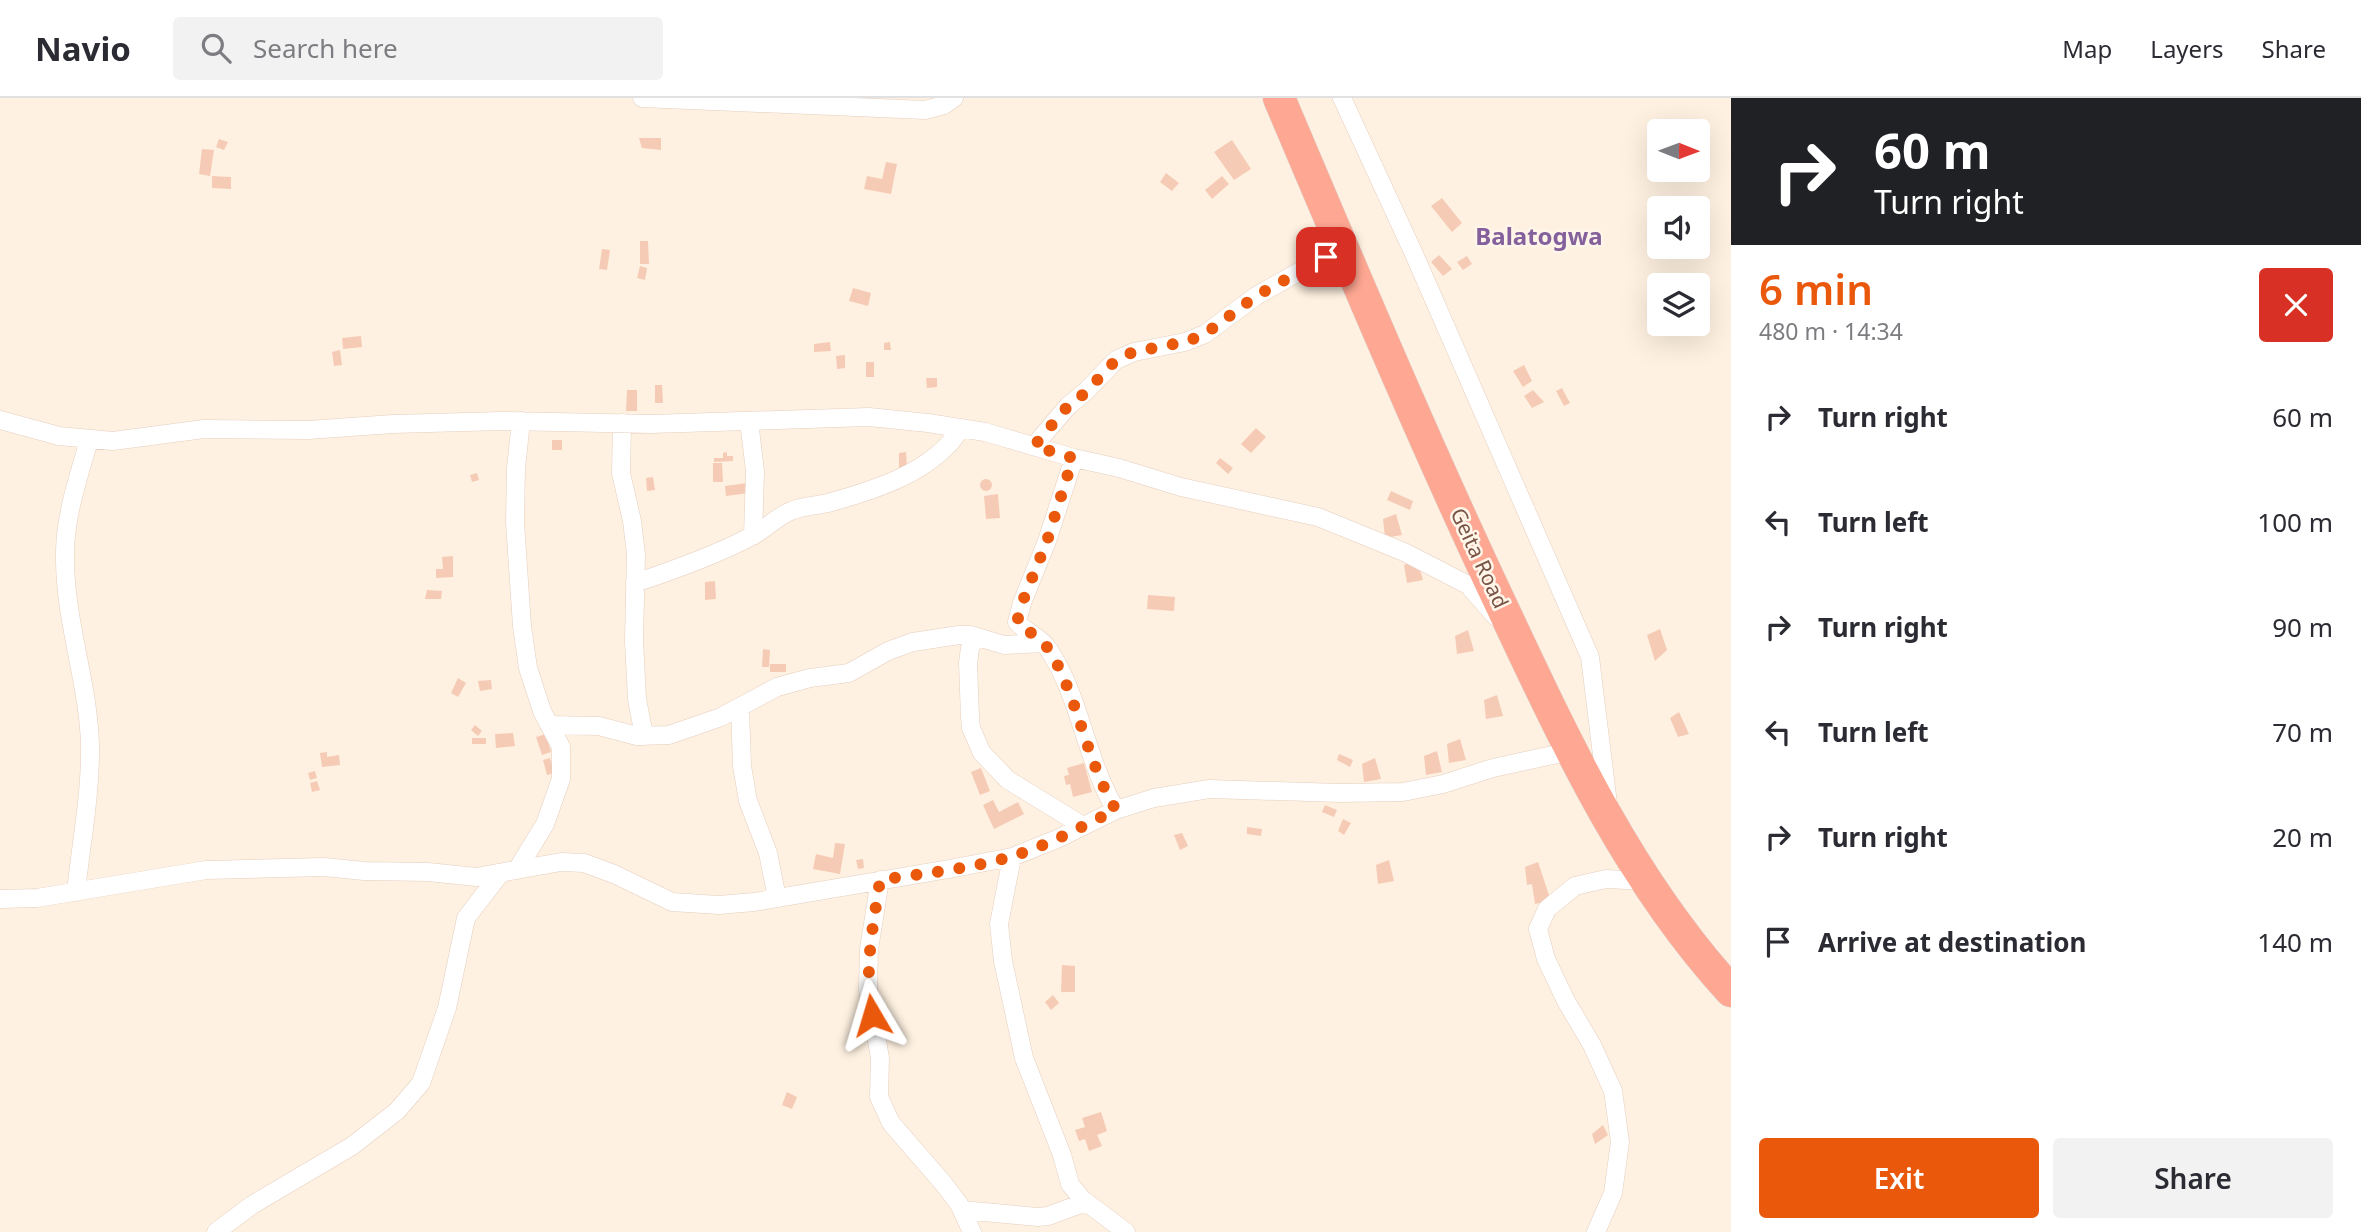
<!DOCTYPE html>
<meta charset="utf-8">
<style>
:root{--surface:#fff;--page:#f2f2f3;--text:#2b2b33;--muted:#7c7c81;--line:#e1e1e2;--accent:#ea580c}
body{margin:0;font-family:"Noto Sans",sans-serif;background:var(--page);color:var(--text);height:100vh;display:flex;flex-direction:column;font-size:26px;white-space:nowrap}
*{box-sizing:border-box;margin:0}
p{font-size:23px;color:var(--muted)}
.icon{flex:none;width:38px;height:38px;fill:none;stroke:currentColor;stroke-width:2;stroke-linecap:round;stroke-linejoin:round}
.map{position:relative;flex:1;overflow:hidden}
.side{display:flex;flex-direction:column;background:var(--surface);width:630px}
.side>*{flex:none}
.hud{background:#202124;color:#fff;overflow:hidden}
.needle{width:46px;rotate:91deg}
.fabs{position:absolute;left:1647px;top:21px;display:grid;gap:14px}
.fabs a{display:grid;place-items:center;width:63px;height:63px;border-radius:7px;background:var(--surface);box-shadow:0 7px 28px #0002;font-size:35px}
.pin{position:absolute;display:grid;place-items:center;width:60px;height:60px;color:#fff;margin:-30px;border-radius:14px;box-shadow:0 4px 10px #0006}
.me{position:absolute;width:77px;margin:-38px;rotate:353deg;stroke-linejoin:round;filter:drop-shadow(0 0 5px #0008)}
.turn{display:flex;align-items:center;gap:24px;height:147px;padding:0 28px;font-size:32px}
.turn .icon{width:91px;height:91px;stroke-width:2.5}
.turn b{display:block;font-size:49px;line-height:60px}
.round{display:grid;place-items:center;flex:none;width:74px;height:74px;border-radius:7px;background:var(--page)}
.headline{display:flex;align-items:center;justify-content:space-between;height:119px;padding:0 28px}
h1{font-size:42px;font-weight:600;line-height:52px;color:var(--accent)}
.primary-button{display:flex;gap:14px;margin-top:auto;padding:14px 28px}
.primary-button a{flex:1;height:80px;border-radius:7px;background:var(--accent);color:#fff;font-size:28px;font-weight:600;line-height:80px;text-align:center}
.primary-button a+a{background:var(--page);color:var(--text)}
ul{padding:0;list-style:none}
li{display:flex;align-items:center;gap:21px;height:105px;padding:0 28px}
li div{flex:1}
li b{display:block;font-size:26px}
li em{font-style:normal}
header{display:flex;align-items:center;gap:42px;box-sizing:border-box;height:98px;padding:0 35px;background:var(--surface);border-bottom:2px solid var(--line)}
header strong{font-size:33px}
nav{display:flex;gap:38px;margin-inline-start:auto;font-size:24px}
.search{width:490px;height:63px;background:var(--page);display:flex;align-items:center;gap:18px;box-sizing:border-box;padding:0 24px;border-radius:7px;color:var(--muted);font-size:26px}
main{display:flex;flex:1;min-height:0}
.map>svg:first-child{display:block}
.building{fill:#f6cbb6}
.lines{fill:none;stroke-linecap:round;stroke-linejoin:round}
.street-casing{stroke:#e5cebf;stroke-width:19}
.highway-casing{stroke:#dcd3cf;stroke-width:33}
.street{stroke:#fff;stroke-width:18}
.highway{stroke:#fea792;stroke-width:32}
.route{stroke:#ea580c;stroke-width:12;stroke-dasharray:0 21.6}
.labels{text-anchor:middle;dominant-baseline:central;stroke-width:5;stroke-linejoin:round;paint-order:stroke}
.street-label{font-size:21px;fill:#785446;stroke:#fff5e9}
.quarter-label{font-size:24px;font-weight:bold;fill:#84609c;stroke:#fff5e9}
</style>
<header>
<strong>Navio</strong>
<div class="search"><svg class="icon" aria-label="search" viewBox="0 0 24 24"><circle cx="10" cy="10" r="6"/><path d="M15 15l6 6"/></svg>Search here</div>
<nav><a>Map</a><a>Layers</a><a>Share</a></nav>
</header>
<main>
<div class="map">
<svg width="1731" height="1134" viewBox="0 0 1731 1134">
<rect width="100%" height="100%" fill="#fef1e1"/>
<path class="building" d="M639,40H661V52L642,50Z
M219,41L228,44L224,52L216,49Z
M1232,42L1251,71L1234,82L1214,54Z
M202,51L214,52L210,78L199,76Z
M886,64L897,66L891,96L864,91L867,78L882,81Z
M1166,75L1179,85L1172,93L1160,84Z
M212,78L231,79V91L212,90Z
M1222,78L1229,86L1212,101L1205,92Z
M1442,100L1462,125L1452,134L1431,108Z
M640,143H648L649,166H640Z
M602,151L610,152L607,172L599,171Z
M1439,157L1452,171L1443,178L1431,164Z
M1467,158L1472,166L1463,172L1457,164Z
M640,168L647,170L645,182L637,180Z
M853,190L871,195L868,208L849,203Z
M361,238L362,249L343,251L342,240Z
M830,244L831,253L814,254V246Z
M890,244L891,252H884V245Z
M340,252L342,267L334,268L332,254Z
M845,257V270L837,271L836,258Z
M866,264H874V279H866Z
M1524,267L1532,283L1523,289L1513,273Z
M926,280H937V289L927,290Z
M655,287H662L663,305H655Z
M1562,290L1570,305L1564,308L1556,293Z
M627,292H637V313H626Z
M1533,292L1544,304L1532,310L1524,298Z
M1256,330L1266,339L1251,355L1241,346Z
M552,342H562V352H552Z
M727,354V358H733V363L714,364V360H723V355Z
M906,354L907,370H899V355Z
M1220,360L1233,370L1228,376L1216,365Z
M713,365H722L723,384H713Z
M477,375L479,382L472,384L470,377Z
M653,379L655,392L647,393L646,380Z
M980 387a6 6 0 1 1 12 0a6 6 0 1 1-12 0Z
M748,385L749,395L726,398L725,388Z
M1391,393L1413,403L1410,412L1387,402Z
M998,396L1000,420L986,421L984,398Z
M1396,416L1402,437L1385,440L1383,421Z
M453,458V479L436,480V471H443L442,459Z
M1417,462L1423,482L1407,485L1404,467Z
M715,483L716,501L705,502V484Z
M427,492L442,493L441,501H425Z
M1148,497L1175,499L1174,513L1147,511Z
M1660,531L1667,552L1655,563L1647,537Z
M1468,532L1474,553L1457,556L1455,538Z
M763,551L770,552L769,569H762Z
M770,566H786V574H770Z
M458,580L466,585L458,599L451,595Z
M491,582L492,591L480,593L478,583Z
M1497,597L1503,618L1486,621L1484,602Z
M1679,614L1689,636L1678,639L1670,620Z
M475,627L482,633L478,638L471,632Z
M513,635L515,648L496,650L495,636Z
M546,636L551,654L542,657L536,639Z
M472,640H486V646H472Z
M1460,641L1466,662L1449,665L1447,646Z
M1437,653L1442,674L1426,677L1424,658Z
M327,654V659L339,657L340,667L322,669L320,655Z
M1339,656L1353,662L1350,669L1337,662Z
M550,660L554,675L547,677L543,662Z
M1375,660L1381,681L1364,684L1362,666Z
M1084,665L1092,694L1073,699L1070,686L1066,687L1064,678L1069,677L1067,670Z
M981,670L990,693L980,697L971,674Z
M315,673L317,680L310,682L308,675Z
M317,683L320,692L312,694L310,685Z
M993,702L999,714L1018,704L1024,716L994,731L983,707Z
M1325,707L1337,712L1334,719L1322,714Z
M1343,721L1351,725L1344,737L1338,733Z
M1247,729L1262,731L1261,738L1247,736Z
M1182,735L1188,748L1180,752L1174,737Z
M835,745L845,746L840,776L813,771L816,756L833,760Z
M863,761L864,770L858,771L856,762Z
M1389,762L1394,783L1378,786L1376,767Z
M1538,764L1551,803L1535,806L1532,786L1527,787L1525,769Z
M1062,867L1075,868V894H1061Z
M1053,897L1059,905L1051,912L1045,904Z
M787,994L797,999L792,1011L782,1007Z
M1101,1014L1107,1033L1097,1037L1102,1048L1089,1053L1085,1041L1079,1043L1075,1032L1085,1029L1082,1020Z
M1603,1027L1608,1037L1595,1046L1592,1036Z"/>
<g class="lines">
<defs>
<path id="street" d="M642,0L925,12L944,7L954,0
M1342,0L1414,156L1590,559L1608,706
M0,322L59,338L113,343L204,331L308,332L393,326L502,323L651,326L869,319L928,325L985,334L1074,360L1119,370L1181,389L1318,419L1404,454L1468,487L1496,519
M749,323L755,373L753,438
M622,325L621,375L632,423L636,456L634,543L637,601L644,638
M1034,348L1068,308L1085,294L1116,262L1134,254L1185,244L1205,236L1256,198L1339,151L1345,156
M1074,360L1047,443L1022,505L1017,524C1026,535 1041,539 1049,552C1081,601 1086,663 1116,712
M635,485C674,472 714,458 750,439C765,432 776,419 791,413C803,408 815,408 828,405C875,392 934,374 961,330
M976,539L970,550L968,565L970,619L971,630L982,655L1008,682L1083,728
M740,609L742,668L748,703L768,755L777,800
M549,627L599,628L637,638L669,637L721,619L777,589L810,580L849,575L888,553L913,544L959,537H971L1004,547L1043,545
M1012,759L999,826L1003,863L1024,960L1062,1057L1070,1086L1082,1101L1126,1134
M517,772L545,726L561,681V649L542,613L528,570L522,528L515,424L516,370L521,323
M880,782L869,851L868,892L880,960L879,999L891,1025L943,1085L959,1106L972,1134
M76,794C81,745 91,695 90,646C88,584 65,523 65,461C64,420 78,381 89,342
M0,801L37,800L206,772L324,769L364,773L428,774L476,779L561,764L584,765L614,776L672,804L719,807L754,804L949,771L1012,759L1057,741L1116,712L1154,700L1209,691L1340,695L1403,694L1443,686L1493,670L1571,653
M962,1112L1038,1119L1048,1118L1086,1104
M216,1134L252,1107L352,1048L397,1013L421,985L447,910L466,820L500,776
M1596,1134L1613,1095L1620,1044L1613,993L1592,947L1566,903L1546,861L1538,831L1547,811L1575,788L1606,781L1647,783"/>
<path id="highway" d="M1279,0C1352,172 1424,344 1504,513C1567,647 1630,783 1731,893"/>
</defs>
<use href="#street" class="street-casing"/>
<use href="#highway" class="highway-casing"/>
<use href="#street" class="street"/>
<use href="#highway" class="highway"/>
</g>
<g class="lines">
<path class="route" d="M872,917C864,869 873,829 880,782C923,775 972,771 1013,758C1049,747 1082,728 1116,712C1088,666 1080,610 1055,562C1050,554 1046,546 1039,540C1031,534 1023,532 1017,524L1022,505L1047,443L1073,360L1034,348L1068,308L1085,295L1116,262L1133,254L1185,244L1205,236L1256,198L1326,159"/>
</g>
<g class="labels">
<g class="street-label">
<text transform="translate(1480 460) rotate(65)">Geita Road</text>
</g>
<g class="quarter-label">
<text x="1539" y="137">Balatogwa</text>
</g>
</g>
</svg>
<div class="fabs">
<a><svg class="needle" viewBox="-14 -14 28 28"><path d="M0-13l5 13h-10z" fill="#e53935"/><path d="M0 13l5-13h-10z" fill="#7c7c81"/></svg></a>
<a><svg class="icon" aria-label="sound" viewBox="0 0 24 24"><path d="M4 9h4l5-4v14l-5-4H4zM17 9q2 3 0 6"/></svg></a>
<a><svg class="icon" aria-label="layers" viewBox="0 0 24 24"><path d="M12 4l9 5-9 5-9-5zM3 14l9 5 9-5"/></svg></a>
</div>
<div class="pin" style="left:1326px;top:159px;background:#d93025"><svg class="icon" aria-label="arrive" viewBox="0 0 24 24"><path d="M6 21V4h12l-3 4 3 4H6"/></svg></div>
<svg class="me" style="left:872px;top:917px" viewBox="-20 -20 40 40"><path d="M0-17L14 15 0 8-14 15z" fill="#ea580c" stroke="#fff" stroke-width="4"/></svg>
</div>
<section class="side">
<div class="hud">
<div class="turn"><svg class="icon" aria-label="right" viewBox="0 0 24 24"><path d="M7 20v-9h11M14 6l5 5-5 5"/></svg><div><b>60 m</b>Turn right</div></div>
</div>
<div class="headline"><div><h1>6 min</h1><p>480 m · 14:34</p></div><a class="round" style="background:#d93025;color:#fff"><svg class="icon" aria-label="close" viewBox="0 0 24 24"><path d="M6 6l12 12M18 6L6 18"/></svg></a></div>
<ul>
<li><svg class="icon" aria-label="right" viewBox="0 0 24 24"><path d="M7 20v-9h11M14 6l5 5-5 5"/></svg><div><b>Turn right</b></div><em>60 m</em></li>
<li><svg class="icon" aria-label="left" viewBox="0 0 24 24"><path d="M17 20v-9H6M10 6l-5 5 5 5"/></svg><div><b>Turn left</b></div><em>100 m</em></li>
<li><svg class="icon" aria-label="right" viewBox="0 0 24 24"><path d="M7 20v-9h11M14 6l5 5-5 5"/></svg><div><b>Turn right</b></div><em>90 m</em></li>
<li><svg class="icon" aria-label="left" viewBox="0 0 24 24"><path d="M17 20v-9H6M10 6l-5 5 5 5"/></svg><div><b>Turn left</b></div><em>70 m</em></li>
<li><svg class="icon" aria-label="right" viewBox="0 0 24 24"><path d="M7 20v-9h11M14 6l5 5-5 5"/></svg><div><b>Turn right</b></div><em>20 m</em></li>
<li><svg class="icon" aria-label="arrive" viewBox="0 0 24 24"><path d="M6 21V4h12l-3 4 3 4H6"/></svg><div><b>Arrive at destination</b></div><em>140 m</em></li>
</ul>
<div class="primary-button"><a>Exit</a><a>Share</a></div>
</section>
</main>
